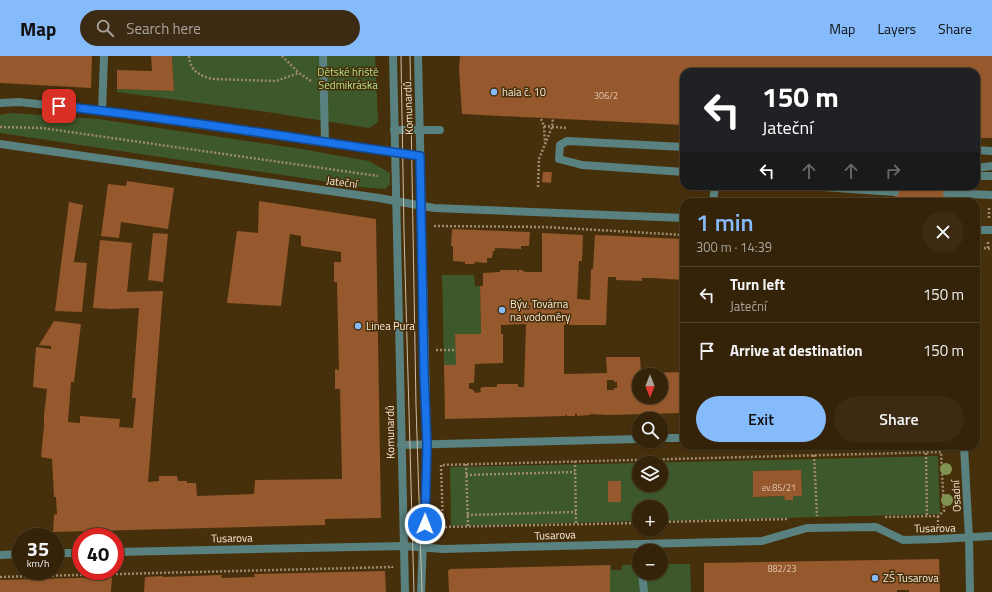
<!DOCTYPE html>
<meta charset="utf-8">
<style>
:root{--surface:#342308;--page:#3c2b12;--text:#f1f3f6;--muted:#a9a49c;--line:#4e4029;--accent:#86bbfb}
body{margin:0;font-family:"Titillium Web",sans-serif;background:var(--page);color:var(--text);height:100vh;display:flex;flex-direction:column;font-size:15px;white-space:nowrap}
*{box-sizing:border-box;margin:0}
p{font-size:13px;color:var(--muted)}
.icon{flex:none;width:22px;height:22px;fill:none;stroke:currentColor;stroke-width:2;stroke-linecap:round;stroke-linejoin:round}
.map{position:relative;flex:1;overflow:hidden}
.side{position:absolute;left:680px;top:142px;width:300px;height:252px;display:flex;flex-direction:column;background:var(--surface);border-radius:12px;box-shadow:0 1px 3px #0004,0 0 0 1px var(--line)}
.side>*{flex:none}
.guide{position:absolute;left:680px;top:12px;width:300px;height:122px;border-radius:12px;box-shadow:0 1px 3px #0004,0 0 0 1px var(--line);background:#202124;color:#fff;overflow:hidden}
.needle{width:26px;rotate:180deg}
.buttons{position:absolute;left:632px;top:312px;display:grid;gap:8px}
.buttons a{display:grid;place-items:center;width:36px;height:36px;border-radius:50%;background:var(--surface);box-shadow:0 1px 3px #0004,0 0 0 1px var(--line);font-size:20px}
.speed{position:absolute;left:12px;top:472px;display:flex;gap:8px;font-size:20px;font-weight:700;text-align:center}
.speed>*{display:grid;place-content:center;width:52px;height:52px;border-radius:50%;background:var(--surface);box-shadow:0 1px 3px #0004,0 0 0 1px var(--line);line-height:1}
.speed small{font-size:10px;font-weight:400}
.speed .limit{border:6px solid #d22;background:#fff;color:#111}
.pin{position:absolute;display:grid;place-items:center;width:34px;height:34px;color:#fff;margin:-17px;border-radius:8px;box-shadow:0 2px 6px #0006}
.me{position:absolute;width:44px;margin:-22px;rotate:1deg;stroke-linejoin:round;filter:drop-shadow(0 0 3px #0008)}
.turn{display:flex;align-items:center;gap:14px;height:84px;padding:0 16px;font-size:18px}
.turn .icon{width:52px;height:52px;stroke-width:2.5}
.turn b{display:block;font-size:28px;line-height:34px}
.lanes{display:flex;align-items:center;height:38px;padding:0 16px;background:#0003;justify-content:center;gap:20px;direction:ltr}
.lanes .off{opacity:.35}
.round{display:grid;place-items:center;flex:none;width:42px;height:42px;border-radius:21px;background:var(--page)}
.headline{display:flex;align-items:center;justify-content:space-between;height:68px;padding:0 16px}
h1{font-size:24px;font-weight:600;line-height:30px;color:var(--accent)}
.primary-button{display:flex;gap:8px;margin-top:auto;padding:8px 16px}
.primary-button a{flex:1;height:46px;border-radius:24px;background:var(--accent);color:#111;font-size:16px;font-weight:600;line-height:46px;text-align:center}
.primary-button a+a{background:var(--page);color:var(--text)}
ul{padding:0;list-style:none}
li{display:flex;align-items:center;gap:12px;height:56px;padding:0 16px;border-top:1px solid var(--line)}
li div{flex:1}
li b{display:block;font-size:15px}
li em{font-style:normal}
header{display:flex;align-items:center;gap:24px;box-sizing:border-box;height:56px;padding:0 20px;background:var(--accent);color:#111}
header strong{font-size:19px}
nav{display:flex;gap:22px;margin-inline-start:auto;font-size:14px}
.search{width:280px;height:36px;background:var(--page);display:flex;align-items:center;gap:10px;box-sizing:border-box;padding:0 14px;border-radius:22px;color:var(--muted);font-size:15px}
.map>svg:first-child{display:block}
.green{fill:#3d582a;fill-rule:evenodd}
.building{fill:#96582d;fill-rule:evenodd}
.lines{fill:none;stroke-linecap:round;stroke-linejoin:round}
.path{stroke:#9e8b6f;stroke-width:2.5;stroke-dasharray:2 2;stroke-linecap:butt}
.service{stroke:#58817f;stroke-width:8}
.minor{stroke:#58817f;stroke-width:8}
.tertiary{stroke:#58817f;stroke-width:8}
.tram{stroke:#cfbea7;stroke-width:1}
.tree{fill:#809352}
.route-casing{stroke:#114b97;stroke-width:10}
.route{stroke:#1a73e8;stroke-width:7}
.poi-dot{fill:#86bbfb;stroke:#462f0b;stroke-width:1.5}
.labels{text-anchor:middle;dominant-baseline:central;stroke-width:3;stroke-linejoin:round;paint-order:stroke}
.number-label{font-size:9px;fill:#e2c7ae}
.park-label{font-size:11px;fill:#afe48c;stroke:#462f0b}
.poi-label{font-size:11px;fill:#fbecd9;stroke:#462f0b;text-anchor:start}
.street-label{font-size:11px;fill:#fbecd9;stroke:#462f0b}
</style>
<header>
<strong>Map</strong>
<div class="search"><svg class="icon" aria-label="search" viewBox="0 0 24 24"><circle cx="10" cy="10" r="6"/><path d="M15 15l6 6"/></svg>Search here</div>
<nav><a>Map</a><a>Layers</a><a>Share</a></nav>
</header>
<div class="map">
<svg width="992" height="536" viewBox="0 0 992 536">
<rect width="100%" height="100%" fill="#462f0b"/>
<path class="green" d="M172,0H375L378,66L369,72L267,56L117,36V33L174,35Z
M12,57L98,63L302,93L369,105L390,117V128L385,133L369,132L0,77V59Z
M442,219H474L475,230H480L481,278L456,309H444Z
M938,400L940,458L661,465V451H639V465L451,470L450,411L639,407V429H661V407H641ZM801,414L802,440H793V444H785L784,440L753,441V415ZM608,425H621V445L608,446Z
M661,508H690L691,536H610V509H611V514H622V509H639V517H661Z"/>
<path class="building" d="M0,0H92L91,32L0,27Z
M151,0H172L174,35L117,33V14L152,15Z
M460,0H992V82H976V16H684V69L462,58L459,13Z
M543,116H552L551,127L542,126Z
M127,125L174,132L168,173L121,166L119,182L101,180L108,128L126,130Z
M895,130H947V144L895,142Z
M259,145L376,163L381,462L325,463V469L53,476L54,459L57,458L56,441H54L52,403L41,401L44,370V359L47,333L33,331L36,291L51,293V290L39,289L54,265L81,268L74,326H71L68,366L80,367V360L120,363L119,371L133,372L136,342H132L139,252L111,253L93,252L100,184L132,187L127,236L163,235L148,426L159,425V420H177L178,425H187V427H196L197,440L254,438L255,424L342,423L340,333H335V313L339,314L337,226H334V206H341V196L301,190V180L290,178L281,250L227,247L237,175L258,177Z
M69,146L83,149L74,206L87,207L82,256L55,255Z
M452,173L530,176L529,190H521V193L495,192V195H493L492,202H487V207L475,206L474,208H465V206L453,205V190H451Z
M153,177L168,178L163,226L148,224Z
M542,177L583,179L582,205H579L577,243L590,244L591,213H593L595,179L684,183V224L651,222H642V225L616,224V221H608L606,269H564V318L607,317L606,301H640L641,317L684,316V357L607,359L590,358V359L577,360V358H575V360H567V358L565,360L445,363L444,309H456L455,278H481L480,230H483V217L500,216V214H517V216L519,214H522L525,216H542ZM526,268L524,331H518V328H497V331H482L480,333L481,336L476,337L472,333H469V327H473L474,326L475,308L503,307V278H501V269ZM639,319H661V341H639ZM607,324H614V326H617V332H614V334H607Z
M801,414L802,440H793V444H785L784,440L753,441V415Z
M608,425H621V446H608Z
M939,503L940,536H909V534H897V536H704V507Z
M610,509V536H449L448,515L450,513Z
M385,515L386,536H144L145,521L163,520V521L222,519L221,522L255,521L254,518Z
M112,521L111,536H0V524Z"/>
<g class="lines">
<path class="path" d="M189,0C190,15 200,20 213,23L276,25L299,17L311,25
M282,0L299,17
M541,63L544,70L545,87
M544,70L566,72
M0,71L42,72L378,120
M538,131L539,103L552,71L553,63
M989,162V152
M434,170L545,171L684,179
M984,192L992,193
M988,192V185
M436,294H456
M926,397L927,460
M814,399L817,460
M575,405L576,468
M466,408L468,471
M466,419L575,416
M467,459L576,456
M938,460V472
M661,466L789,463
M639,467L443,471L441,409L941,396L944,455L938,460L884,461
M0,521L392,511V512"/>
<path class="service" d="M323,0L325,86
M102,55L104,0
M394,74H440
M684,91L567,85L560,89L559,103L582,109L684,116
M976,94L992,95
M976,112L992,110
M976,120H992
M808,130L895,136
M947,137L992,139
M713,146L715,130
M642,517L644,536"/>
<path class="minor" d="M661,382H684
M401,389L639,383
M964,390L969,482L970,536
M115,496L404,490L443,493L762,485L807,472L876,471L903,484L939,483L992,480
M55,497H81
M0,499L21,498"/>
<path class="tertiary" d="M393,0L405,536
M418,0L427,388L421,536
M0,47L19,46L102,55L420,100
M0,88L379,142L434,152L684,162
M976,174H992"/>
<path class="tram" d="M401,0L404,176L414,536
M410,0L416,349L422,536"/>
</g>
<g class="tree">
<circle cx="946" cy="413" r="6"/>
<circle cx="947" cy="444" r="6"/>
</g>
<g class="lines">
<defs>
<path id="route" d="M59,50C180,63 300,83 420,100L424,318L427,388L425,468"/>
</defs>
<use href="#route" class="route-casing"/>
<use href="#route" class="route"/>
</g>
<g class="poi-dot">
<circle cx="494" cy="36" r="4"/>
<circle cx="502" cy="254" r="4"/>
<circle cx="358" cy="270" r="4"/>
<circle cx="875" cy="522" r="4"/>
</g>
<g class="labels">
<g class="number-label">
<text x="606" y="39">306/2</text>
<text x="779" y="431">ev.85/21</text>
<text x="782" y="512">882/23</text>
</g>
<g class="park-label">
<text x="348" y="16">Dětské hřiště<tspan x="348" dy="13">Sedmikráska</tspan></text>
</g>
<g class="poi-label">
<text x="502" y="36">hala č. 10</text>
<text x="510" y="248">Býv. Továrna<tspan x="510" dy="13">na vodoměry</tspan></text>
<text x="366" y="270">Linea Pura</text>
<text x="883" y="522">ZŠ Tusarova</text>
</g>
<g class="street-label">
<text transform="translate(408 52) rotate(-92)">Komunardů</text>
<text transform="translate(342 126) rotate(8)">Jateční</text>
<text transform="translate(390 376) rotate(-91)">Komunardů</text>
<text transform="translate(956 440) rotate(-93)">Osadní</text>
<text transform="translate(935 472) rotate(-1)">Tusarova</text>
<text transform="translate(555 479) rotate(-2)">Tusarova</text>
<text transform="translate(232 482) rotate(-1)">Tusarova</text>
</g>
</g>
</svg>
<div class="buttons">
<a><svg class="needle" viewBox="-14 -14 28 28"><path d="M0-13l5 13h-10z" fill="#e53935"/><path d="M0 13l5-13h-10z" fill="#a9a49c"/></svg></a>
<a><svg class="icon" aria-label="search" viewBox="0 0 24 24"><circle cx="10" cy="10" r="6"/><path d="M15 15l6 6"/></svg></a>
<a><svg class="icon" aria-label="layers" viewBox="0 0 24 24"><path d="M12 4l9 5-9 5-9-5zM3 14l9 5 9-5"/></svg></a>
<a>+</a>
<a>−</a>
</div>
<div class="speed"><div>35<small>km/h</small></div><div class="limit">40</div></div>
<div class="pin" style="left:59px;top:50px;background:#d93025"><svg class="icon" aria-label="arrive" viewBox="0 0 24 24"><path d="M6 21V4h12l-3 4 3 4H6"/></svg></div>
<svg class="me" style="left:425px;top:468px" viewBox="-20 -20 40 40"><circle r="17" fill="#1a73e8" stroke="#fff" stroke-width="3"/><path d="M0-11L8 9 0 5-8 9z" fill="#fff"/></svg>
<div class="guide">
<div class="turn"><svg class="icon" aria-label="left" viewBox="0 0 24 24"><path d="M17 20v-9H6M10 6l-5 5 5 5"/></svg><div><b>150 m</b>Jateční</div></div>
<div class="lanes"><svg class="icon" aria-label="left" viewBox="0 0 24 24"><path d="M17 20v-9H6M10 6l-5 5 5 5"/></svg><svg class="icon off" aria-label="ahead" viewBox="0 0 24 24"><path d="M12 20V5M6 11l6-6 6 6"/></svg><svg class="icon off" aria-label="ahead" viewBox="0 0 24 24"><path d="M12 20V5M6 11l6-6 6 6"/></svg><svg class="icon off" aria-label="right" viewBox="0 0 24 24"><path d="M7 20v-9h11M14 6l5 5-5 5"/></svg></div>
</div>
<section class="side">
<div class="headline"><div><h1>1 min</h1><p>300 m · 14:39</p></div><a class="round"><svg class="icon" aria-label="close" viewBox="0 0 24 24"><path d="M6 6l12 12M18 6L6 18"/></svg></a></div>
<ul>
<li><svg class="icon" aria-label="left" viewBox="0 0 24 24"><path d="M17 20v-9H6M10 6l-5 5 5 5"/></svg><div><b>Turn left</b><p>Jateční</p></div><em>150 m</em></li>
<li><svg class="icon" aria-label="arrive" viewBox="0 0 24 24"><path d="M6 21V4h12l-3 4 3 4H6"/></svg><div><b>Arrive at destination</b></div><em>150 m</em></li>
</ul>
<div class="primary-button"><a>Exit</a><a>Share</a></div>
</section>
</div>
